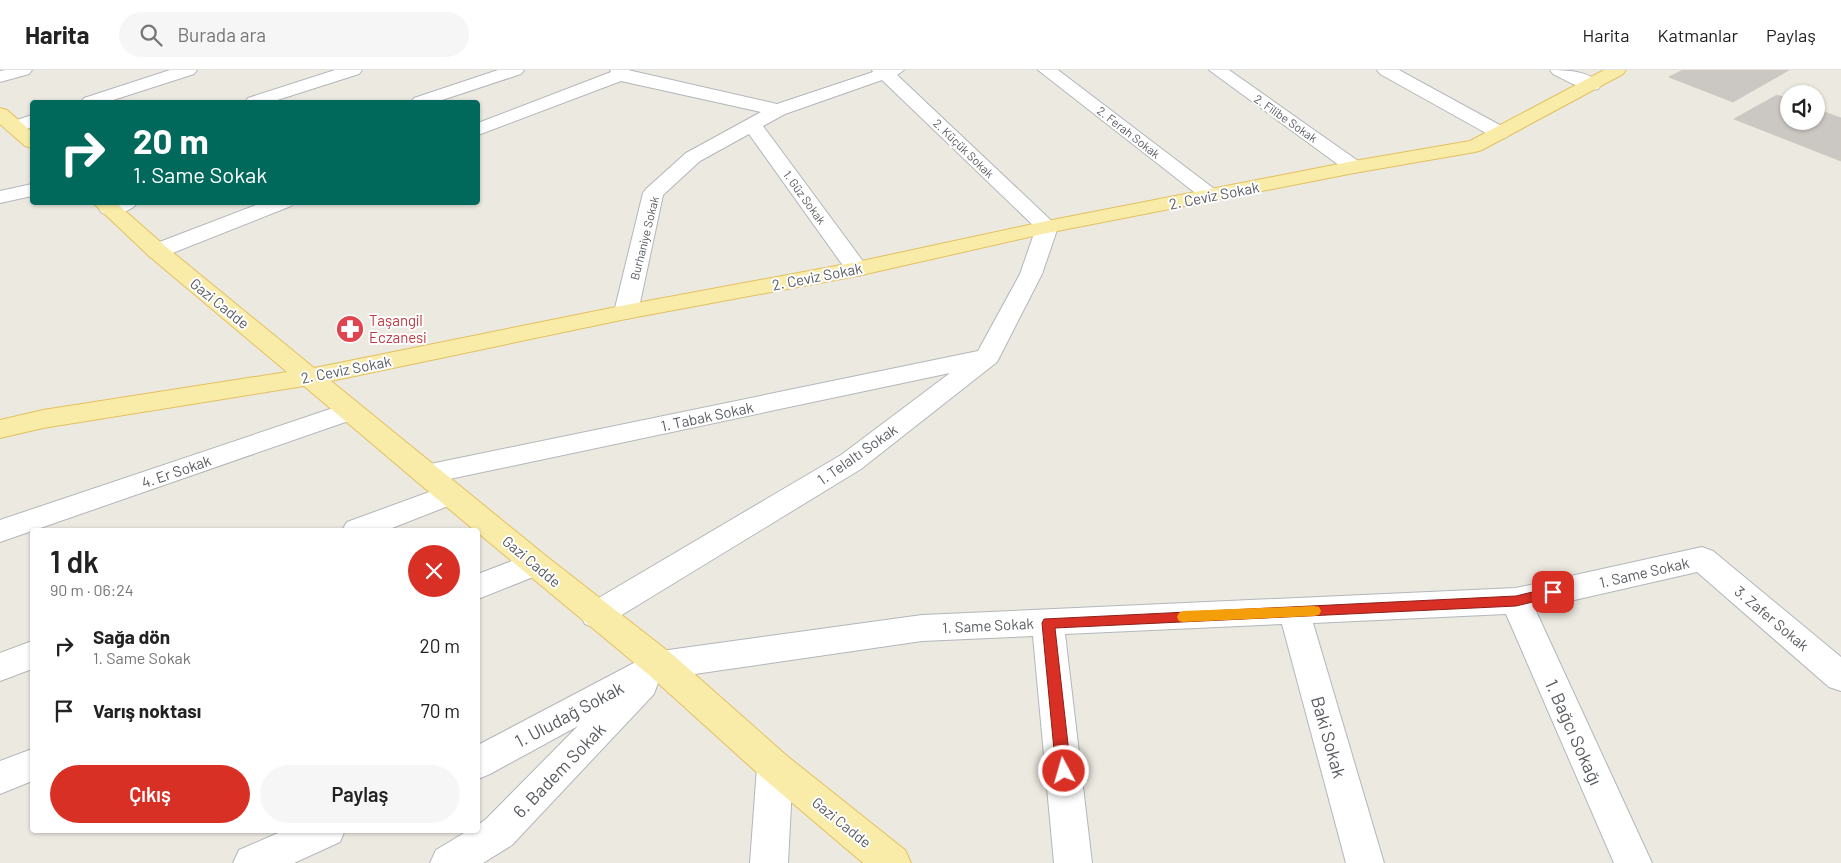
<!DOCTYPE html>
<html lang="tr">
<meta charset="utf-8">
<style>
:root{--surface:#fff;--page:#f6f6f6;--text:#222;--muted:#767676;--line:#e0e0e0;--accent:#d93025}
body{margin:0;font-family:Barlow,sans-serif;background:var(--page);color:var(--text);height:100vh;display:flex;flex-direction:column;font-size:19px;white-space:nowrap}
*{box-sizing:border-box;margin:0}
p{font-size:16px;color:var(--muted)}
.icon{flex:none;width:28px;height:28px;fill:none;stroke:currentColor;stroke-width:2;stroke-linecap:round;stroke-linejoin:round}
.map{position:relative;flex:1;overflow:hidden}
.side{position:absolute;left:30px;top:458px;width:450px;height:305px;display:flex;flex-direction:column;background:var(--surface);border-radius:5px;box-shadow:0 1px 4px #0004}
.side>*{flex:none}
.hud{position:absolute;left:30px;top:30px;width:450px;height:105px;border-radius:5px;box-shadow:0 1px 4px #0004;background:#00695c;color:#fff;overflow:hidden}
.tools{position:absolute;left:1780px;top:15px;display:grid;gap:10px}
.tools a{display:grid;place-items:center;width:45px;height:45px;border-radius:50%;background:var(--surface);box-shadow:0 1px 4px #0004;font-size:25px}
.pin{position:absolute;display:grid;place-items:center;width:42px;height:42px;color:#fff;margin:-21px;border-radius:10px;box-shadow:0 2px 8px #0006}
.me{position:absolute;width:55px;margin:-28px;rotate:354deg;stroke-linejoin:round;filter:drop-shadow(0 0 4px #0008)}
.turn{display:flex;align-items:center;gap:18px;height:105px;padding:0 20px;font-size:22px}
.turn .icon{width:65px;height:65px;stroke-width:2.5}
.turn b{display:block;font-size:35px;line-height:42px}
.round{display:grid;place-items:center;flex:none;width:52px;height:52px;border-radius:26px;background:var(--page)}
.summary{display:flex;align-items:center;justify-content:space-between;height:85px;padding:0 20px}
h1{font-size:30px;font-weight:600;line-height:38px}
.button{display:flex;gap:10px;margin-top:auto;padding:10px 20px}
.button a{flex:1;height:58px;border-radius:30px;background:var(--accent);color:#fff;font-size:20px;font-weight:600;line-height:58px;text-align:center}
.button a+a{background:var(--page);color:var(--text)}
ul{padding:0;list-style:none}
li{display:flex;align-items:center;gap:15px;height:65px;padding:0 20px}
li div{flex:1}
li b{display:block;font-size:19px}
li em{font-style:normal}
header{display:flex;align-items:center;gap:30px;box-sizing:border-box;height:70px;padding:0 25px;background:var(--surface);border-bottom:1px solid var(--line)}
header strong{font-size:24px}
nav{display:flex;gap:28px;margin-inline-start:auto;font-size:18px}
.search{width:350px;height:45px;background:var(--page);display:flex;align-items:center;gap:12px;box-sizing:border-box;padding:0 18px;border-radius:28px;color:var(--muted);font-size:19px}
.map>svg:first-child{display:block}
.building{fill:#cbc7c2;stroke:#cfcabf}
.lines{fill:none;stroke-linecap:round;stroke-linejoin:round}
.minor-casing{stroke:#b3b6ba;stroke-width:2}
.major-casing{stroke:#e5c05f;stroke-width:2}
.minor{fill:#fff;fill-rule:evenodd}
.major{fill:#f8eca8;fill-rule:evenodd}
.route{fill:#d93025;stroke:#8d1f18}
.slow{fill:#f59e0b}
.labels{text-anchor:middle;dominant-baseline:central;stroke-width:4;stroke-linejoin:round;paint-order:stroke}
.far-street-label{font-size:12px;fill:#595c60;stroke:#fff}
.street-label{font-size:15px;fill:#595c60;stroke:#fff}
.health-label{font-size:15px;fill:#be3a42;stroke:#fff;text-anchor:start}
.near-street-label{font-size:18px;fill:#595c60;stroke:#fff}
</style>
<header>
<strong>Harita</strong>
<div class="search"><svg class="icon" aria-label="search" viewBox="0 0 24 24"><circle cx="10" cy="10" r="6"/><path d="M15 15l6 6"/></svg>Burada ara</div>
<nav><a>Harita</a><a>Katmanlar</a><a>Paylaş</a></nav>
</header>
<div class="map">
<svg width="1841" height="793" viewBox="0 0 1841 793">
<rect width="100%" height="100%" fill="#ebe9e0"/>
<path class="building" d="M1683,0H1789L1733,32L1669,7Z
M1777,25L1789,29V51H1816V39L1841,48V91L1734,49Z"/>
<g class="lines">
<defs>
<path id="minor" d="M5,0H32L29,4L0,12V1Z
M170,0H197L194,4L107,32H81L84,28Z
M335,0H362L359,4L271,32H245L248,28Z
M498,0H524L521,4L436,32H411L414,28Z
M610,0H628L777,34L873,2L872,0H904L897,5L1058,157L1042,204L997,292L861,399L607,554L596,558L585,554L580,545L585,536L841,385L950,303L426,414L416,411L412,404L416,397L978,281L1020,204L1036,158L882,10L785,44L763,56L865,194L868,199L865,204L857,206L849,204L749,64L700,91L663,125L638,242L634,247L626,249L618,247L614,242L643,123L646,119L686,83L761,42L621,11L478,65V53L611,2Z
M1038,0H1058L1217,121L1220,125L1217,129L1210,131L1203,129Z
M1209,0H1229L1361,93L1364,97L1361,101L1354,103L1347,101Z
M1377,0H1399L1507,59L1510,63L1507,67L1500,69L1493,67L1380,4Z
M1550,0C1566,0 1591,1 1601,15L1598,19C1584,22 1566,10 1553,4Z
M32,45V57L15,63L8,61L6,57L8,53Z
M32,114V126L0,133V121Z
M107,132H138C132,142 112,146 102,143L99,139L102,135Z
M264,132H294L291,136L165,186L157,188L149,186L146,181L149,176Z
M351,332L360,335L364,341L360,347L0,472V450Z
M451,414L461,417L465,424L461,431L387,460H342L347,452Z
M1702,477L1713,481L1841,587V621L1829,617L1697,502L1535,539L1652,793H1614L1506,544L1313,553L1384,793H1346L1282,554L1065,564L1092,793H1054L1033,566L922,571L667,608L658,613L654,624L512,775L483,793H430L436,780L469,760H478V755L486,749L578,656L490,704L478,709V675L649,585L661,581L922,545L1516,518Z
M535,482L546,486L550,494L546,502L478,529V504Z
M32,571V599L0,611V583Z
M32,679V711L0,724V691Z
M775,681L787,686L793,697L788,793H750L757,697L763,686Z
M285,760H345L340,772L294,793H233L239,780Z"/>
<path id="major" d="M1604,0H1626L1623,4L1482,80L1475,82L1354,103L1047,163L857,206L626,249L331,311L546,486L673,585L787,686L905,780L911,793H863L763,708L649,605L478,463V460H474L304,316L43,358L0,368V350L43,340L287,302L149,186L92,132H115L165,176L314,298L626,235L857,192L1047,151L1354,91L1470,71Z
M0,38L7,40L32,62V78L25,76L0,54Z"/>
</defs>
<use href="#minor" class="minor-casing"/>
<use href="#major" class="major-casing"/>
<use href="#minor" class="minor"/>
<use href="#major" class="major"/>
</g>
<path class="route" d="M1553,517L1558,519L1560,522L1558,526L1516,536L1055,558L1071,701L1069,705L1064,707L1059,705L1056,701L1042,553L1044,549L1516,526Z"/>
<path class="slow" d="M1314,536L1319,537L1321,541L1319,545L1314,546L1183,552L1179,551L1177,547L1179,543L1183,541Z"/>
<defs>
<symbol id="pharmacy-disc" viewBox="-11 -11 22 22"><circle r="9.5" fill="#e0444e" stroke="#fff"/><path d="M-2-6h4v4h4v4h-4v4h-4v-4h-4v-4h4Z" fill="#fff"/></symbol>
</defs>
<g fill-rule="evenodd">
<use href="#pharmacy-disc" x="334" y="243" width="32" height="32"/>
</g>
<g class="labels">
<g class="far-street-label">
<text transform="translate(1286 48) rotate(35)">2. Filibe Sokak</text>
<text transform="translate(1129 62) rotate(38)">2. Ferah Sokak</text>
<text transform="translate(964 78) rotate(44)">2. Küçük Sokak</text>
<text transform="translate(805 127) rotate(54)">1. Güz Sokak</text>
<text transform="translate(644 168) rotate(-76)">Burhaniye Sokak</text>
</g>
<g class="street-label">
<text transform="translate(1214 125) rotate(-11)">2. Ceviz Sokak</text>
<text transform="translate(817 206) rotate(-11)">2. Ceviz Sokak</text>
<text transform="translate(220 233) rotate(39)">Gazi Cadde</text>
<text transform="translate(346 299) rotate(-11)">2. Ceviz Sokak</text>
<text transform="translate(707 346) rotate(-12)">1. Tabak Sokak</text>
<text transform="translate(857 384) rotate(-35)">1. Telaltı Sokak</text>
<text transform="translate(176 401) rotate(-19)">4. Er Sokak</text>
<text transform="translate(532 491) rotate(40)">Gazi Cadde</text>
<text transform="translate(1644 502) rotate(-13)">1. Same Sokak</text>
<text transform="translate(1772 548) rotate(40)">3. Zafer Sokak</text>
<text transform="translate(988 555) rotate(-3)">1. Same Sokak</text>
<text transform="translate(842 752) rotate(39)">Gazi Cadde</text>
</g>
<g class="health-label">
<text x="369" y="250">Taşangil<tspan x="369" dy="17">Eczanesi</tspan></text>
</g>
<g class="near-street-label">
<text transform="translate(569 644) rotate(-28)">1. Uludağ Sokak</text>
<text transform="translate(1574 662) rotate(66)">1. Bağcı Sokağı</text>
<text transform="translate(1329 667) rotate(74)">Baki Sokak</text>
<text transform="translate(559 700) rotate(-46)">6. Badem Sokak</text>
</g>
</g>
</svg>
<div class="tools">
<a><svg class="icon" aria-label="sound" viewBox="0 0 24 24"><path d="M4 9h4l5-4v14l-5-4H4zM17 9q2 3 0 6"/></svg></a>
</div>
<div class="pin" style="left:1553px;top:522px;background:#d93025"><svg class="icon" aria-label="arrive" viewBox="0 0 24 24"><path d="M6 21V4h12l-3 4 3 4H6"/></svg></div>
<svg class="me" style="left:1064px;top:701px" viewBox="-20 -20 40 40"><circle r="17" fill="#d93025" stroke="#fff" stroke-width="3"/><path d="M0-11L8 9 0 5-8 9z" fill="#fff"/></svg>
<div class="hud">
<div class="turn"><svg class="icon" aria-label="right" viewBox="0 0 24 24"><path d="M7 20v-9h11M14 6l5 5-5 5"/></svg><div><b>20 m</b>1. Same Sokak</div></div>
</div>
<section class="side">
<div class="summary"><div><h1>1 dk</h1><p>90 m · 06:24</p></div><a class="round" style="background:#d93025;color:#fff"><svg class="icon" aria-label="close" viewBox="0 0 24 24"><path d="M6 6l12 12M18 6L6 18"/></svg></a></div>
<ul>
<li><svg class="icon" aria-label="right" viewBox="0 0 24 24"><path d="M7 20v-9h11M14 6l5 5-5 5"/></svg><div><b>Sağa dön</b><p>1. Same Sokak</p></div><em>20 m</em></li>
<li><svg class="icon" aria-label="arrive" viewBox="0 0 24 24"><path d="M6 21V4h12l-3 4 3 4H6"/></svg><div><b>Varış noktası</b></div><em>70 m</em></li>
</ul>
<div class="button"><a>Çıkış</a><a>Paylaş</a></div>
</section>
</div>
